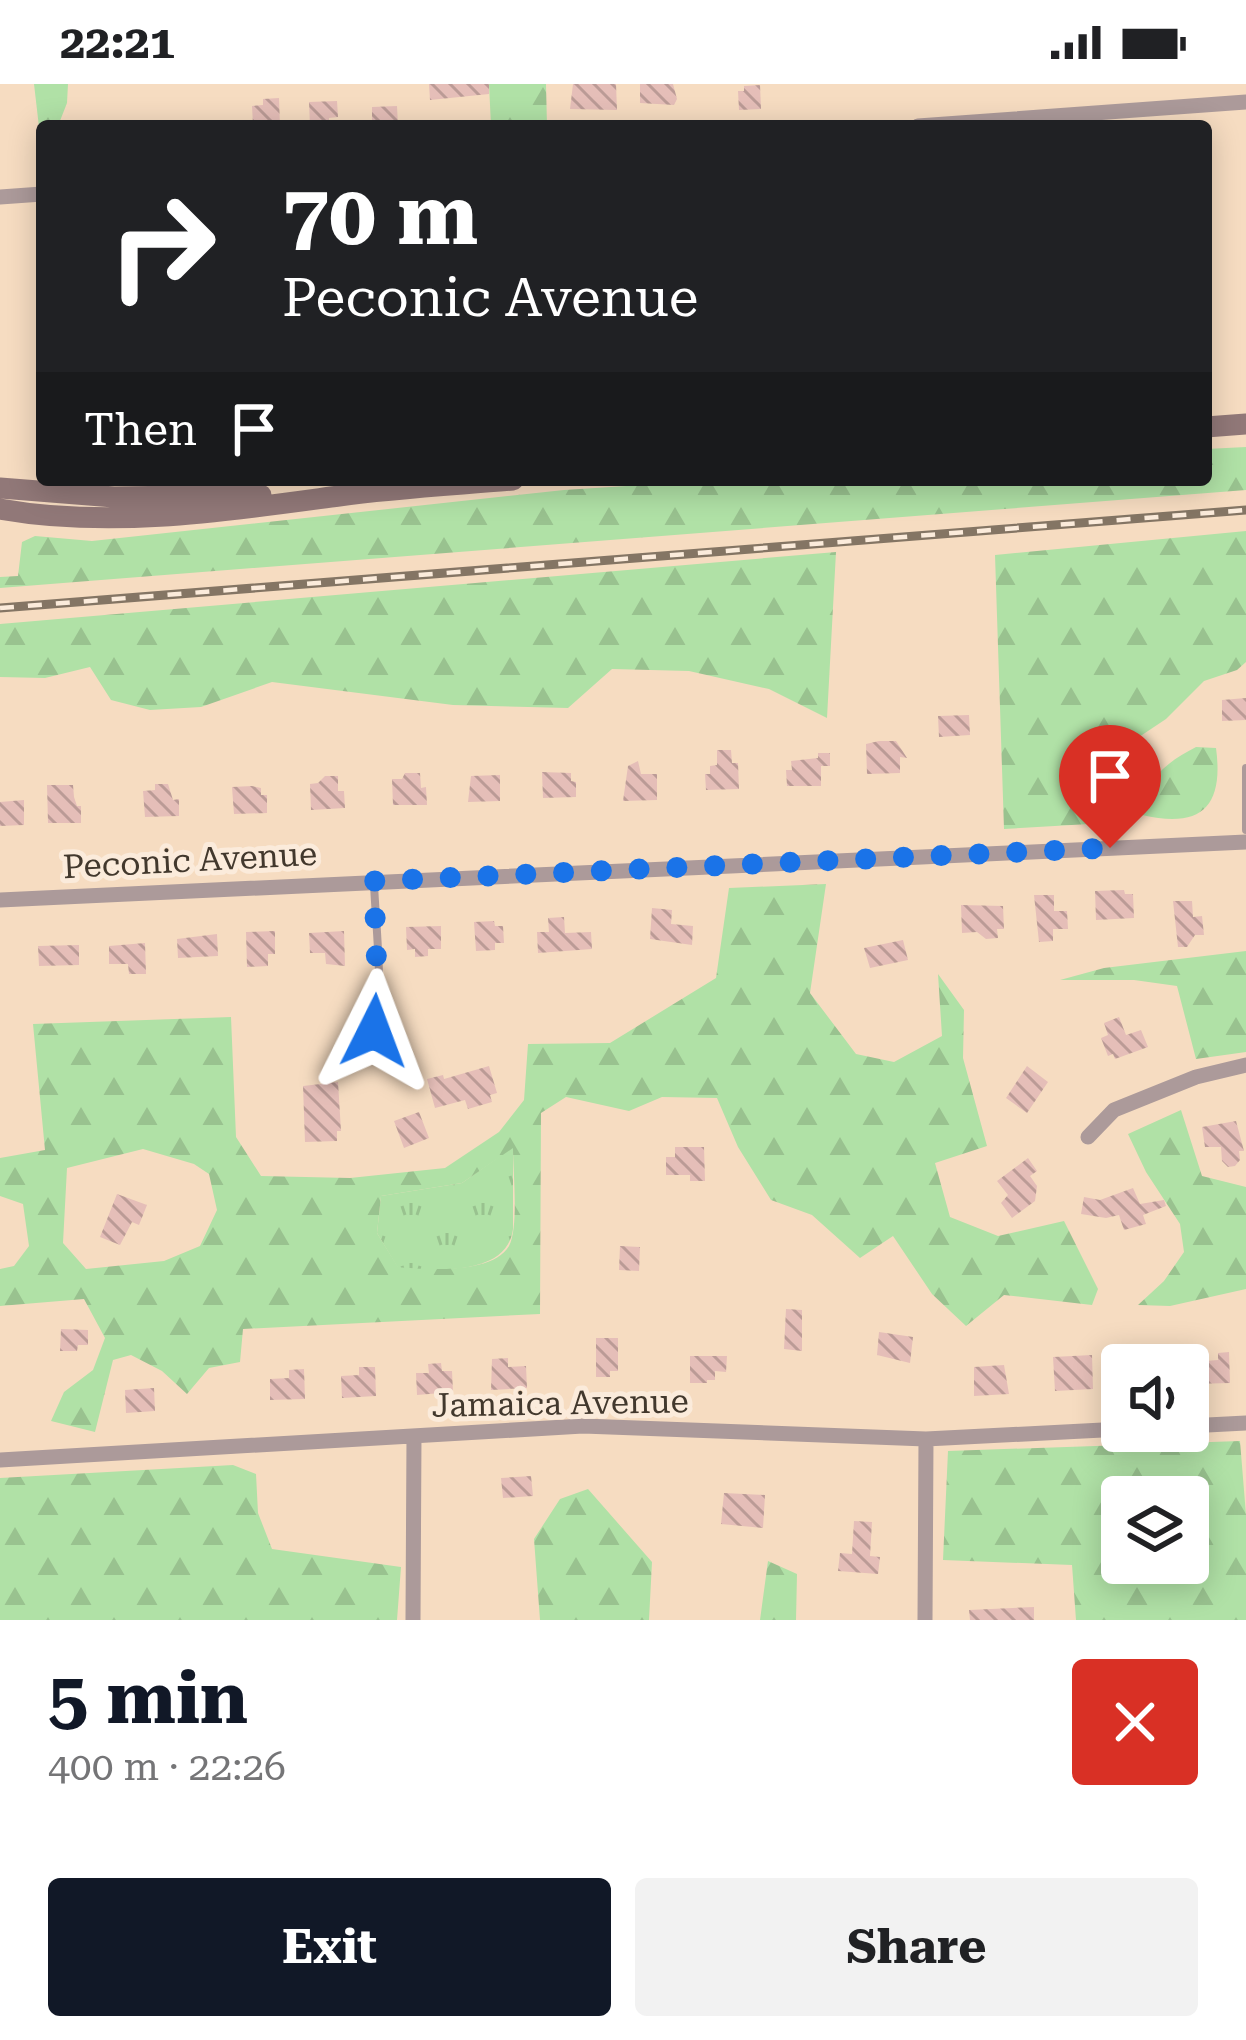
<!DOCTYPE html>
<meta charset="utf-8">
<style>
:root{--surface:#fff;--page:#f2f2f2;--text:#202124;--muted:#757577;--accent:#111827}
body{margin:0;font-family:"Roboto Serif",serif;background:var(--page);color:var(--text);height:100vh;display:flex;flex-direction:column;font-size:45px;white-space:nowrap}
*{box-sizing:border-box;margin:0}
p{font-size:39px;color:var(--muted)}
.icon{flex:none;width:66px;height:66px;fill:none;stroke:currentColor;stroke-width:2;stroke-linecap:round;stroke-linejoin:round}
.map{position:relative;height:1536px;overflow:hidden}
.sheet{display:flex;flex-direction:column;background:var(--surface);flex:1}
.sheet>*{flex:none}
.guide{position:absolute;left:36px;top:36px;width:1176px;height:366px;border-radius:12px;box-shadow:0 6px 30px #0003;background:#202124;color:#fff;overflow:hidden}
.buttons{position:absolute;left:1101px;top:1260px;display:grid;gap:24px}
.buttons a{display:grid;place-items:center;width:108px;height:108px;border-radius:12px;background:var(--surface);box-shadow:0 6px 30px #0003;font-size:60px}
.pin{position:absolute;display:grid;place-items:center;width:102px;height:102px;color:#fff;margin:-123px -51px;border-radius:50% 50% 50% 0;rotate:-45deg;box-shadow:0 0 12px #0007}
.pin .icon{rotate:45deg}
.me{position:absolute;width:132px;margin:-66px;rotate:3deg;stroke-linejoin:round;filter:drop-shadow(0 0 9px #0008)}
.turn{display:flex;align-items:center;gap:42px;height:252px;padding:0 48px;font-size:54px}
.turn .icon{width:156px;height:156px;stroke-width:2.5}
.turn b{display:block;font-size:84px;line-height:102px}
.then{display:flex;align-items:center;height:114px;padding:0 48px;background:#0003;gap:24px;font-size:45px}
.round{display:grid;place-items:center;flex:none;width:126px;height:126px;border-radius:12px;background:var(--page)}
.overview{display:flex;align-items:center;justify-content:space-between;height:204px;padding:0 48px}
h1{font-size:72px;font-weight:700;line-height:90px;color:var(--accent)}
.primary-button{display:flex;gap:24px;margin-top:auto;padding:24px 48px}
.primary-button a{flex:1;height:138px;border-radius:12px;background:var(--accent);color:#fff;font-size:48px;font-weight:700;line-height:138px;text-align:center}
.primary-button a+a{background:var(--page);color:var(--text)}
.status{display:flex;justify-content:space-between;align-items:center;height:84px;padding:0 60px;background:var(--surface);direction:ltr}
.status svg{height:33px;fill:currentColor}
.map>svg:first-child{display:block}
.grass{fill:url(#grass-tufts)}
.forest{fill:url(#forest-firs);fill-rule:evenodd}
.building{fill:url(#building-back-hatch)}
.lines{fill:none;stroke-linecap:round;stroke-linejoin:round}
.lane{stroke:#ac9a9a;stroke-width:8}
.street{stroke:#ac9a9a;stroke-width:15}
.secondary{stroke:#917878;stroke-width:21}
.rail-casing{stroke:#847564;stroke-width:9}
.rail{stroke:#fbebdb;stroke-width:4.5;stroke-dasharray:14;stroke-linecap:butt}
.route{stroke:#1a73e8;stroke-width:21;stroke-dasharray:0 37.8}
.labels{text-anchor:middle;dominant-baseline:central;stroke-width:10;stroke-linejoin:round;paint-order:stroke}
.street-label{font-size:33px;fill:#42382d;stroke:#fbebdb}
</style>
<div class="status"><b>22:21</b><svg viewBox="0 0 49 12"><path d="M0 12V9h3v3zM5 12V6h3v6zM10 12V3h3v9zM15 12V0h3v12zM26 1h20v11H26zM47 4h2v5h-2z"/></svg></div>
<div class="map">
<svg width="1246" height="1536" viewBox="0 0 1246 1536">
<defs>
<pattern id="grass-tufts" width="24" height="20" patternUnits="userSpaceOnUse" patternTransform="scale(3)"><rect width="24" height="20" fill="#b0e1a6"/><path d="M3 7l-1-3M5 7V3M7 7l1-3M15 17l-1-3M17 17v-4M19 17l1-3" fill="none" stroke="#99c28f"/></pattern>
<pattern id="forest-firs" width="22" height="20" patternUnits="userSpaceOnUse" patternTransform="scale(3)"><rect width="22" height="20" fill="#b0e1a6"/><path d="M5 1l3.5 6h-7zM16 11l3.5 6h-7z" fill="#99c28f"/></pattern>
<pattern id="building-back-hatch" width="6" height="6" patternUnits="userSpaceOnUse" patternTransform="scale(3)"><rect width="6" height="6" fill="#e5beb8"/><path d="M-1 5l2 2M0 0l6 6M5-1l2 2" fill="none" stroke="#bb9b96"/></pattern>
</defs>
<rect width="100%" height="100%" fill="#f6dcc1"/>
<path class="grass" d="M513,1063V1145C507,1193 434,1186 398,1184L377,1149L381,1112L462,1099Z"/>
<path class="forest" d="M34,0H68L67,19L58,42H42V69Z
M489,0H546L547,42H491Z
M1246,363V406L0,504V493L18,492L22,458L35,452L92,457L564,406L720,396H1206V365Z
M1246,447V578L1237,586L1204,597L1166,635L1136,655H1104L1078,689L1089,740L1004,745L995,471Z
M836,468L827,634L769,605L689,587L612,585L568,624L453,621L272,598L201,623L150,626L111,616L90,583L45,594L0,593V540Z
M1196,663L1216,664C1224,723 1201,745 1142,731C1143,696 1167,678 1196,663Z
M826,800L810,909L856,970L894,978L942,952L938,890L964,926L963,974L987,1062L935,1079L950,1133L998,1152L1064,1137L1098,1205L1092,1221L1004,1211L966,1242L932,1210L893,1152L860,1174L812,1131L771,1116L738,1063L717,1014L662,1013L629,1027L566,1013L541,1029L540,1230L243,1245L240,1278L209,1284L187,1310L162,1287L131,1271L113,1276L95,1348L51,1337L64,1308L93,1286L105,1254L84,1215L0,1222V1185L14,1182L29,1162L23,1120L0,1112V1074L45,1066L33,940L231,933L236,1053L261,1092L350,1094L445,1084L499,1048L524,1016L528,960L610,959L716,894L729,804ZM513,1064C513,1087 519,1143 509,1162C493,1190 426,1186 398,1183L377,1149L381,1112L462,1099ZM143,1065L194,1080L209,1090L217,1126L200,1162L164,1177L86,1185L63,1159L67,1084Z
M1246,867V968L1196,975L1177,902L1134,896H1060L1104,884Z
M1181,1026L1202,1092L1246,1103V1205L1170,1222L1138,1221L1164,1197L1184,1168L1180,1140L1146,1088L1128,1050Z
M1240,1357L1246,1431V1536H1076L1072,1481L943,1476L948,1367ZM1122,1413H1188V1479H1122Z
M233,1381L256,1390L258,1429L272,1465L401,1483L397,1536H0V1394Z
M588,1405L652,1478L649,1536H540L534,1455L560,1415Z
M768,1477L797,1490L796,1536H760Z"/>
<path class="building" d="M429,0H489V10L430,16Z
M573,0H616L617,26L570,25Z
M640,0H673L677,15L674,21L640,19Z
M760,1L761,25L739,26L738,7H744V2Z
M279,14L280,42L253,41L252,22L263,21V15Z
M337,17L338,33L329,34V42H310L309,18Z
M397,22L398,42H372V23Z
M1246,614V636L1222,637V616Z
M969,631L970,651L939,653L938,632Z
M879,657H896L907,674L900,673V689L867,690L866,660Z
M717,666H731L732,679H738L739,705L706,706L705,690H710V682L717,681Z
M818,669H830V682H821V702H787L786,686H792L791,677L818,674Z
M638,677L641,690H657V716L623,717L628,682Z
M542,688L571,689V697L576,698V713L543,714Z
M405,689H420L421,704L426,703L427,721H393L392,695H402Z
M500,691V717L468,718L471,692Z
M325,692H338V707H344L345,724L311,726L310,700L318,699Z
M155,700H168L173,716L179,715V732L145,733L143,707L155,706Z
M47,701H73L74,713L77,722H81V739H48Z
M252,702L261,704V711H267V729L234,730L232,703Z
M24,716V741L0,742V718Z
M1124,806L1125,810H1133L1134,834L1096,836L1095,807Z
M1034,811H1054V827H1067L1068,845H1053V857L1039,858Z
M1173,817H1192L1193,833L1202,832L1204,851H1195L1187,863H1178Z
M961,821L1003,822L1004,845H997L998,854L986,855L977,848L962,849Z
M652,824L672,826L671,840L693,842L692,861L650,855Z
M564,833L565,849L591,848L592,865L538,869L537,848H549L548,834Z
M494,837L495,842H503L504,859H495V866L476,867L474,838Z
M441,842V865H428V872L415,873V865L407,866L406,843Z
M275,847V870H268V882L247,883L246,848Z
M344,847L345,882L326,880L325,869H310L309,849Z
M217,850L218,872L178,874L177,855Z
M903,856L908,876L870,884L864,864Z
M145,859L146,890H129L128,880H109V862Z
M79,861V881L39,882L38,862Z
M1119,933L1126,951L1141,946L1148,963L1115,975L1113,970L1108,972L1101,954L1108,951L1104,939Z
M489,982L497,1009L490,1011L492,1018L468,1025L465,1016L435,1024L427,995L443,991L444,995Z
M1027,982L1048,998L1027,1029L1006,1014Z
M338,998L341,1047H337V1057L305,1058L303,1002Z
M419,1028L429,1054L404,1064L394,1037Z
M1236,1037L1244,1067H1239L1240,1076L1235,1082L1228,1083L1222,1077L1221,1063H1205L1202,1043Z
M675,1063H704L705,1097H690V1091H666V1073H675Z
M1028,1074L1037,1087L1030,1092L1037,1102L1035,1117L1012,1134L1001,1119L1008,1111L997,1097Z
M1133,1104L1140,1120L1164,1116L1166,1122L1143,1131L1146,1140L1124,1146L1119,1131L1106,1134L1081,1130L1084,1113L1100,1116Z
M117,1110L147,1121L139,1141L132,1138L120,1161L100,1153Z
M620,1162L640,1163L639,1187L619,1186Z
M786,1225L802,1226V1267L784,1265Z
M61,1245L88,1246V1261H78L77,1267H60Z
M879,1248L913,1253L910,1279L877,1271Z
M596,1254H618V1287H610V1293H596Z
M1229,1268L1230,1299L1194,1300L1193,1278L1218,1276V1269Z
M1092,1271L1093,1305L1055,1307L1053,1273Z
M690,1272H727L726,1288L715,1287V1296H707V1299H690Z
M508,1274V1283L526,1282L527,1304L491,1306L492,1275Z
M441,1279L442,1287H452L453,1308L417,1311L416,1289H429L428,1280Z
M1004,1281L1009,1310L974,1312V1283Z
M359,1283H375L376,1312L342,1314L341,1292L359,1291Z
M304,1285L305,1315L270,1316V1295L289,1294V1286Z
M154,1304L155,1327L126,1329L125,1306Z
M531,1392L533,1412L503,1414L501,1394Z
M724,1409L765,1411L763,1444L721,1440Z
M854,1437L872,1438L870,1472L880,1473L878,1490L838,1487L840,1469L852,1470Z
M1034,1523V1536H970L969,1526Z"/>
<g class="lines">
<path class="lane" d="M1246,684V746
M335,974C349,967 367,961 374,946C385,920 375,832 374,799"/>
<path class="street" d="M918,42L1246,18
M0,113L42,110
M0,816L1246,758
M1088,1053L1114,1026L1196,993L1246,981
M1188,1342L1246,1339
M0,1376L583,1342L926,1355L1122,1345
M413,1536L414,1352
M925,1536L926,1355"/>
<path class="secondary" d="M1206,343L1246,340
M0,404L114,413L261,411
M0,425C112,445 228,427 339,412C396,404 455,401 513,396"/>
<defs>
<path id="rail" d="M0,524L1246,426"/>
</defs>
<use href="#rail" class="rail-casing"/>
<use href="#rail" class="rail"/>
</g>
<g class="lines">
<path class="route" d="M374,947L378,926L374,797L1110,764"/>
</g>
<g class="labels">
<g class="street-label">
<text transform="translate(190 776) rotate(-3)">Peconic Avenue</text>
<text transform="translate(560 1319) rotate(-1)">Jamaica Avenue</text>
</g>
</g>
</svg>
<div class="buttons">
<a><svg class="icon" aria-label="sound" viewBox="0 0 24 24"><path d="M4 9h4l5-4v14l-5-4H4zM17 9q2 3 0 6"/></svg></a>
<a><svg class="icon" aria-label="layers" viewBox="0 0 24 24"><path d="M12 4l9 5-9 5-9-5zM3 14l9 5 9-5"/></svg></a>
</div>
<div class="pin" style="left:1110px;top:764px;background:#d93025"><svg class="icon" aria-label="arrive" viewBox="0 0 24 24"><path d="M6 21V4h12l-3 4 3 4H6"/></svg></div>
<svg class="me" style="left:374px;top:947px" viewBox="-20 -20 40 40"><path d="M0-17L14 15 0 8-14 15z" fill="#1a73e8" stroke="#fff" stroke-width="4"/></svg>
<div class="guide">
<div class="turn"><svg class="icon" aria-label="right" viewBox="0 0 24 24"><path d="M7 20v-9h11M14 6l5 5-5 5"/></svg><div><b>70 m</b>Peconic Avenue</div></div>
<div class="then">Then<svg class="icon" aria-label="arrive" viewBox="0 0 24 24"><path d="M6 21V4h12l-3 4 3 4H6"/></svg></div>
</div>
</div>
<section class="sheet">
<div class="overview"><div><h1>5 min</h1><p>400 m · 22:26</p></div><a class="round" style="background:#d93025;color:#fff"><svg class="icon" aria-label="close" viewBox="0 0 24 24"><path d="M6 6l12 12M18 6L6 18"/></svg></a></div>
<div class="primary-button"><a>Exit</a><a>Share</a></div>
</section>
